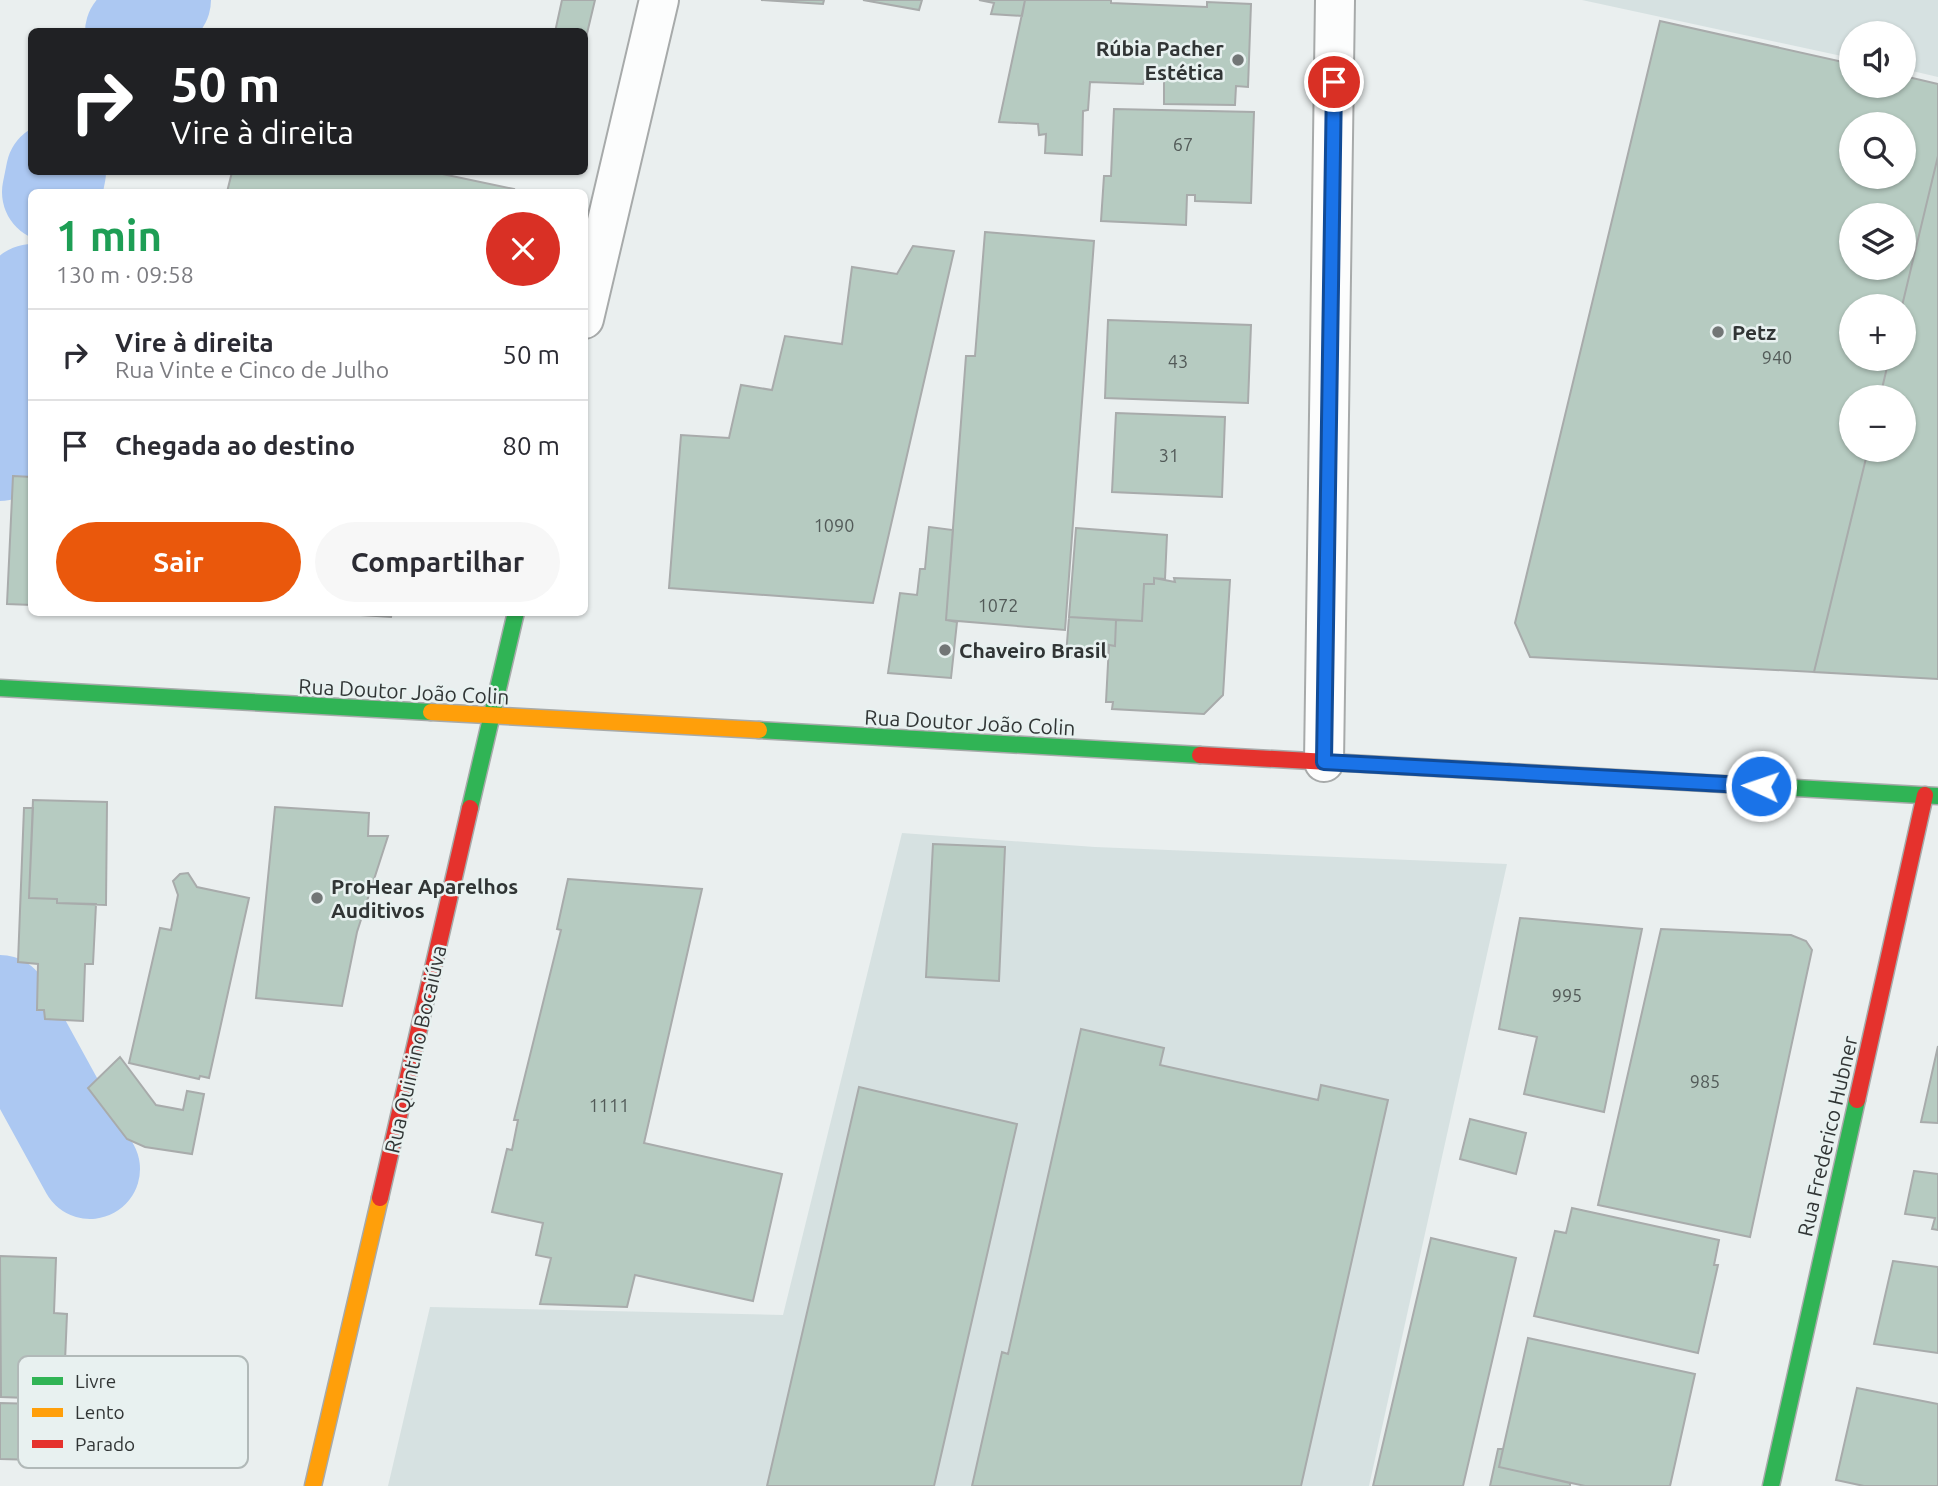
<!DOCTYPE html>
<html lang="pt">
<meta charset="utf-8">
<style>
:root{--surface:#fff;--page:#f7f7f7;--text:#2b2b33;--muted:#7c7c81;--line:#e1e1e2;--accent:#ea580c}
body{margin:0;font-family:Ubuntu,sans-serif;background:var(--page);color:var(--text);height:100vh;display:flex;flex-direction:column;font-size:26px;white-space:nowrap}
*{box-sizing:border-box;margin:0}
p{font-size:23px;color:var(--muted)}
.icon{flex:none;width:38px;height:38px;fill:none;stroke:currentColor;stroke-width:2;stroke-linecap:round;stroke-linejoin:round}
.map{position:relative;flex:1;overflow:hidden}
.side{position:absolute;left:28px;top:189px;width:560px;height:427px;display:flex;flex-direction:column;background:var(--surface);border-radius:10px;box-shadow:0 2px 5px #0004}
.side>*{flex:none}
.hud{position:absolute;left:28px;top:28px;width:560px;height:147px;border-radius:10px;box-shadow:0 2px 5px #0004;background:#202124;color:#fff;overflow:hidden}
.buttons{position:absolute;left:1839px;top:21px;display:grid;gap:14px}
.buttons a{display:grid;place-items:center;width:77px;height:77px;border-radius:50%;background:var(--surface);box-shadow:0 2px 5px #0004;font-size:35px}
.pin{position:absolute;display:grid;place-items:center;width:60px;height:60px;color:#fff;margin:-30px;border:4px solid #fff;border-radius:50%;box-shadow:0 2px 7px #0007}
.me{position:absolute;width:77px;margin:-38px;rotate:273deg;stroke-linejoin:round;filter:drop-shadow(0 0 5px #0008)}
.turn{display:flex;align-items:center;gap:24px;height:147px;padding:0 28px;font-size:32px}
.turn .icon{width:91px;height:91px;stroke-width:2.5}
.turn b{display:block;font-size:49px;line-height:60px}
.round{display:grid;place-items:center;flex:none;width:74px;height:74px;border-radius:37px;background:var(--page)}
.overview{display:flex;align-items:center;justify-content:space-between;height:119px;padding:0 28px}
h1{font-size:42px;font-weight:600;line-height:52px;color:#1e9e55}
.primary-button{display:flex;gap:14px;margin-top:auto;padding:14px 28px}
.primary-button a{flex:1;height:80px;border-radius:42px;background:var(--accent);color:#fff;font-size:28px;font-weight:600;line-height:80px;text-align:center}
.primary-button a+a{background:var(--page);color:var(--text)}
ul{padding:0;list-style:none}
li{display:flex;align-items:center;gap:21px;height:91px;padding:0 28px;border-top:2px solid var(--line)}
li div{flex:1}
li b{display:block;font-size:26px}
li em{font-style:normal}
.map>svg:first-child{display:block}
.built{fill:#d6e1e1}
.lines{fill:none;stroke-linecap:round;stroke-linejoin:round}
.river{stroke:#acc8f2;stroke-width:100}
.building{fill:#b6cbc1;stroke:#a8abab;stroke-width:2;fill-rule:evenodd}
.street-casing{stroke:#a7aaaa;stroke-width:42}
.fast-casing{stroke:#a7aaaa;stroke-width:19}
.slow-casing{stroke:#a7aaaa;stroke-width:19}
.jam-casing{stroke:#a7aaaa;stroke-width:19}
.street{stroke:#fcfdfd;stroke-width:38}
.fast{stroke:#30b455;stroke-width:16}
.slow{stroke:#ff9f0a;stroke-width:16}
.jam{stroke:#e5322d;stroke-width:16}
.route-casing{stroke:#114b97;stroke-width:18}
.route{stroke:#1a73e8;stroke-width:12}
.poi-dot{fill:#727676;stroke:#e8f1f0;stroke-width:2.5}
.labels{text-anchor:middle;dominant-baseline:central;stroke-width:5;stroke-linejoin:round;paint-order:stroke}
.number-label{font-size:18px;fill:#525a58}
.poi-label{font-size:21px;font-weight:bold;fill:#313535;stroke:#e8f1f0;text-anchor:start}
.street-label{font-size:21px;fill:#313535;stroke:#e8f1f0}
.key{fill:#e8f1f0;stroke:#b1b9b8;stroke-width:2}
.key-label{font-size:19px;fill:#313535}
</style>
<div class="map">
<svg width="1938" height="1486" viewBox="0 0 1938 1486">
<rect width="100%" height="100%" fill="#eaefef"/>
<path class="built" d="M1582,0H1938V77L1904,69V33H1852L1851,58Z
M902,833L1095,847L1507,864L1369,1486H388L430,1307L783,1315Z"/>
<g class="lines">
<path class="river" d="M135,32L161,0
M52,192L56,172
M0,451L32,294
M0,1005L90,1169"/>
</g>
<path class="building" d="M562,0H595L584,46V32H555Z
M761,0H824L823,4Z
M863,0H922L919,10Z
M979,0H1025L1022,16L991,14L994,3Z
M1025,0H1111V3L1207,7V2L1251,4L1248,87L1236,86L1235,105L1164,104V81L1144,80L1143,84L1090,82L1088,110L1083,111L1082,155L1045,153L1046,134L1039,135L1038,124L999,122Z
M1660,21L1852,64V86H1904V76L1938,84V156L1902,306H1852V359H1889L1880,397H1852V450H1868L1814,672L1530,657L1515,623ZM1852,124H1904V177H1852ZM1852,215H1904V268H1852Z
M1114,109L1254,112L1251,203L1195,201V195H1187L1186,225L1101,221L1104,176H1111Z
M1938,156V679L1814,672L1868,450H1904V397H1880L1889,359H1904L1902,306Z
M232,172H433L514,189L513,192H227Z
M985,232L1094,241L1065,630L946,620L966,356H975Z
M913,246L954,251L873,603L669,588L681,435L729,438L741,385L772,390L785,336L842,344L852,267L897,274Z
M1108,320L1251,325L1248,403L1105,398Z
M1116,413L1225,417L1222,497L1112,492Z
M13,476L32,477V605L7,604Z
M929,527L953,530L946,620L957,622L951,678L888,673L900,593L917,595L920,569H925Z
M1076,528L1167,535L1165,579L1154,578V584H1144L1142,621L1069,617Z
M1154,578L1175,582L1174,578L1230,580L1223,695L1204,714L1112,709L1113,702H1106L1109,645L1115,646L1116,620L1142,621L1144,584H1154Z
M314,612H392L391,617Z
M1069,617L1116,620L1115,646L1109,645L1108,658L1066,656Z
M33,800L107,802L106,905L57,903V899L29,898Z
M275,807L369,813L368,836H388L357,932L342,1006L256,998Z
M24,808H33L29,898L57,899V903L96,904L93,964H85L83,1021L45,1019L44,1010H37L38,964L18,962Z
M933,844L1005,847L999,981L926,977Z
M188,873L197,887L249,898L209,1078L200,1076L199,1079L129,1063L160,928L171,930L178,895L173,881L180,874Z
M568,879L702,889L644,1143L782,1174L753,1301L635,1275L627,1307L540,1304L551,1258L536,1255L543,1223L492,1212L507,1149L512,1150L518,1120H514L561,930L557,929Z
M1520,918L1642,929L1604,1112L1524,1094L1537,1037L1499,1029Z
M1661,929L1791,935L1806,941L1812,950L1750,1237L1598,1205Z
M1081,1029L1164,1048L1160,1065L1318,1100L1321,1085L1388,1100L1301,1486H972L1002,1352L1008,1354Z
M1938,1046V1123L1921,1122Z
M120,1057L156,1105L183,1110L187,1091L204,1094L192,1154L145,1147L127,1139L88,1088Z
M859,1087L1017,1124L934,1486H767Z
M1470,1119L1526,1133L1516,1174L1460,1159Z
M1914,1171L1938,1174V1230L1932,1229L1935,1218L1905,1214Z
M1572,1208L1719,1240L1714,1265H1718L1698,1353L1534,1316L1555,1231L1566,1233Z
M1431,1238L1516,1258L1463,1486H1373Z
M0,1256L56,1258L54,1313L67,1314L64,1385L56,1383V1399L1,1397Z
M1893,1261L1938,1267V1353L1874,1344Z
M1528,1338L1695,1374L1670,1486H1585L1499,1467Z
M1857,1388L1938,1404V1486H1864L1836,1480Z
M0,1403L150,1407L145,1463L0,1459Z
M1498,1449H1503L1499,1467L1570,1483V1486H1490Z"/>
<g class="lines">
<defs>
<path id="street" d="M584,319L659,0
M1324,762L1335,0"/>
<path id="fast" d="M0,688L431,712
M759,730L1200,755
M1509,772L1938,796
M470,808L516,612
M1771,1486L1857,1100"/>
<path id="slow" d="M431,712L759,730
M313,1486L380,1198"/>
<path id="jam" d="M1200,755L1509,772
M1857,1100L1925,795
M380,1198L470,808"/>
</defs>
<use href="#street" class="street-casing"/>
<use href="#fast" class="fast-casing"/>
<use href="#slow" class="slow-casing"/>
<use href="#jam" class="jam-casing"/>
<use href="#street" class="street"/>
<use href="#fast" class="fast"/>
<use href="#slow" class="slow"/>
<use href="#jam" class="jam"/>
</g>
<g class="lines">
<defs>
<path id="route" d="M1334,82L1324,762L1761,786"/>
</defs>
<use href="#route" class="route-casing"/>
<use href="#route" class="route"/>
</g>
<g class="poi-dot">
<circle cx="1238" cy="60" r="7"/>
<circle cx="1718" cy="332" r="7"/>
<circle cx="945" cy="650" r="7"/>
<circle cx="317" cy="898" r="7"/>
</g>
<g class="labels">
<g class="number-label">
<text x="1183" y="144">67</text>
<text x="1777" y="357">940</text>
<text x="1178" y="361">43</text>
<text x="1169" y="455">31</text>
<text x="834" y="525">1090</text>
<text x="998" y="605">1072</text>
<text x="1567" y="995">995</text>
<text x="1705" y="1081">985</text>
<text x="609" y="1105">1111</text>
</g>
<g class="poi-label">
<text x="1224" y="48" text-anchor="end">Rúbia Pacher<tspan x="1224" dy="24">Estética</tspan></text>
<text x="1732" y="332">Petz</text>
<text x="959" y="650">Chaveiro Brasil</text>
<text x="331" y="886">ProHear Aparelhos<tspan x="331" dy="24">Auditivos</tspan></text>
</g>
<g class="street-label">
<text transform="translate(404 691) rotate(3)">Rua Doutor João Colin</text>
<text transform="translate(970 722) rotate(3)">Rua Doutor João Colin</text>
<text transform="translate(415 1049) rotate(-77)">Rua Quintino Bocaiúva</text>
<text transform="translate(1827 1136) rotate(-77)">Rua Frederico Hubner</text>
</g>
</g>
<rect x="18" y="1356" width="230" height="112" rx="10" class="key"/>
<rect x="32" y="1377" width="31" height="8" fill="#30b455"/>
<rect x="32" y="1408" width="31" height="9" fill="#ff9f0a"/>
<rect x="32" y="1440" width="31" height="8" fill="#e5322d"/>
<g class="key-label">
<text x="75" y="1388">Livre</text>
<text x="75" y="1419">Lento</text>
<text x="75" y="1451">Parado</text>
</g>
</svg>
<div class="buttons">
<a><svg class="icon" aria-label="sound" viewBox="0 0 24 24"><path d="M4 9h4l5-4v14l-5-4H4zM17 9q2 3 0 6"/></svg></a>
<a><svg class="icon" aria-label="search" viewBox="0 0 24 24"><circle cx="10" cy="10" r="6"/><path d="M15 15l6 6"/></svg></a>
<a><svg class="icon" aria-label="layers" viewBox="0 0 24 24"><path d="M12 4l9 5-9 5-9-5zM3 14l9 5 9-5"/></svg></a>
<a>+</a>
<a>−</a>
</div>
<div class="pin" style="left:1334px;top:82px;background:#d93025"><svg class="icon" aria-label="arrive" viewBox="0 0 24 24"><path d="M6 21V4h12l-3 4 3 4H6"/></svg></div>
<svg class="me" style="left:1761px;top:786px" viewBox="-20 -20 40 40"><circle r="17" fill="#1a73e8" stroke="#fff" stroke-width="3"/><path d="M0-11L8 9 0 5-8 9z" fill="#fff"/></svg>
<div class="hud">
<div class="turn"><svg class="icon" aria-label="right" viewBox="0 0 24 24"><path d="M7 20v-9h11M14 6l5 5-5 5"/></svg><div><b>50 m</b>Vire à direita</div></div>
</div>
<section class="side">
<div class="overview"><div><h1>1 min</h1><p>130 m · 09:58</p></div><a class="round" style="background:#d93025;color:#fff"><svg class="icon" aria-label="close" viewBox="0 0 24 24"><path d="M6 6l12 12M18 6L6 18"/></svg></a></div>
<ul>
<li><svg class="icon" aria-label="right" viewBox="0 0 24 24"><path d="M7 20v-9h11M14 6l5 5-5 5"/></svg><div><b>Vire à direita</b><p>Rua Vinte e Cinco de Julho</p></div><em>50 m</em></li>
<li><svg class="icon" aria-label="arrive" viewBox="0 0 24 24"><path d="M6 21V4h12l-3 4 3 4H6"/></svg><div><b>Chegada ao destino</b></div><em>80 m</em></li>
</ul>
<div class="primary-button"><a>Sair</a><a>Compartilhar</a></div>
</section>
</div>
